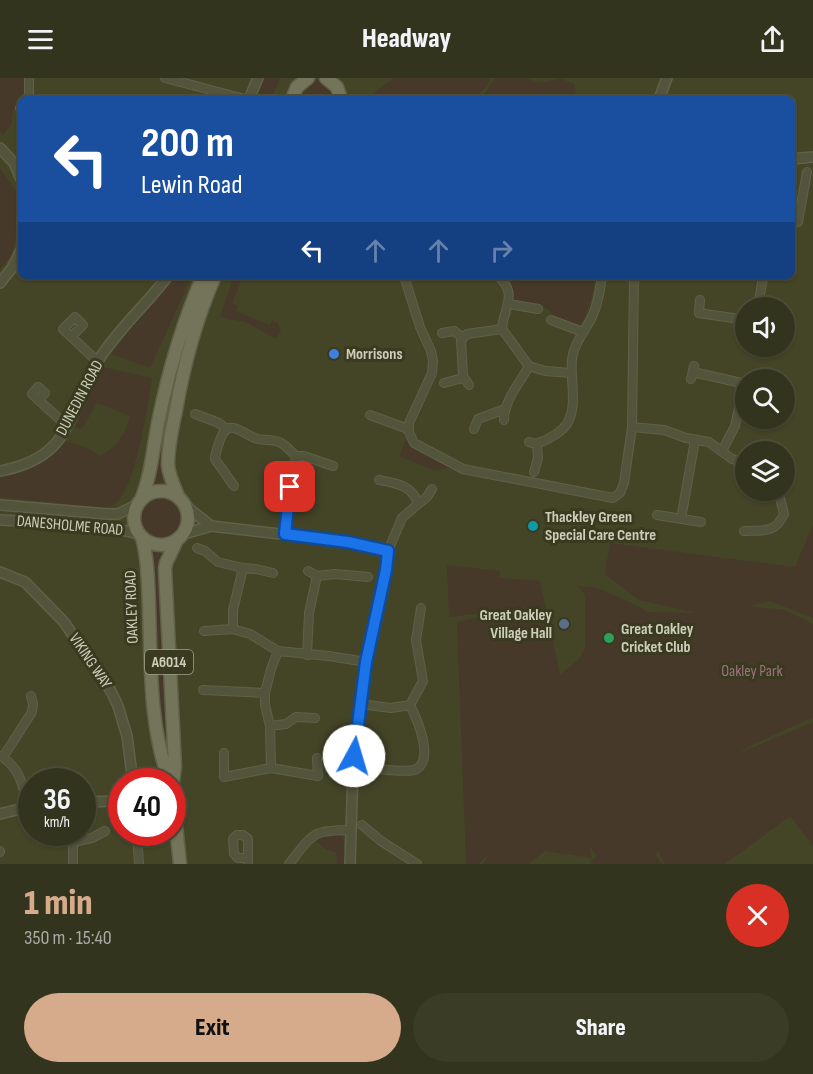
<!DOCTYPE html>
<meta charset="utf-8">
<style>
:root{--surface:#33341d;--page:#3b3c26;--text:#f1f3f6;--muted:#a9aaa4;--line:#4e4f3b;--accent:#d6ab8b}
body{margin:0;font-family:"Sofia Sans Condensed",sans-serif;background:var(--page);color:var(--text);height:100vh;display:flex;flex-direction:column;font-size:22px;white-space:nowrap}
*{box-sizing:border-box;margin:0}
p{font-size:20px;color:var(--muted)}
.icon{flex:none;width:33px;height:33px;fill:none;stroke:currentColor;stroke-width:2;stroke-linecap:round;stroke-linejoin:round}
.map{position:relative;height:786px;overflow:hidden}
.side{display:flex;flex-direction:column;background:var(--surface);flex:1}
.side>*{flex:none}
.hud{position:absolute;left:18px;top:18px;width:777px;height:183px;border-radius:9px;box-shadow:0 2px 4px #0004,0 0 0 2px var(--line);background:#1a4fa0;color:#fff;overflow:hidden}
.controls{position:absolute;left:735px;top:219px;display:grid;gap:12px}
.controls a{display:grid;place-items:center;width:60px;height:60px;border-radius:50%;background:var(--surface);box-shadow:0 2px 4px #0004,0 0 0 2px var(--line);font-size:30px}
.speed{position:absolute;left:18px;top:690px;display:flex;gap:12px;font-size:30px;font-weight:700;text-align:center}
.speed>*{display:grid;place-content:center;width:78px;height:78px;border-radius:50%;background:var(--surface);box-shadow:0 2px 4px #0004,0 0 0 2px var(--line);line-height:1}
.speed small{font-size:15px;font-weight:400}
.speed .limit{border:9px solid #d22;background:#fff;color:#111}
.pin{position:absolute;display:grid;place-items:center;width:51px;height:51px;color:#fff;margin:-26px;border-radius:12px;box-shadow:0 3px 9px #0006}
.me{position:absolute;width:66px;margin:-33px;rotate:6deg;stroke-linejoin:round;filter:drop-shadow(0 0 4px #0008)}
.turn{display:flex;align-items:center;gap:21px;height:126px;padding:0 24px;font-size:27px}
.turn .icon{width:78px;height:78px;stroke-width:2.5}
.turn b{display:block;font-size:42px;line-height:51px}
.lanes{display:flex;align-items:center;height:57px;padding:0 24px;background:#0003;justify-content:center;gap:30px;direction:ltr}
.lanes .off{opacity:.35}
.round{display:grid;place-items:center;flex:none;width:63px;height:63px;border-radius:32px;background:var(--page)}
.head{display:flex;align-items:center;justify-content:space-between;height:102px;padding:0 24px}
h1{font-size:36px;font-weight:800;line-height:45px;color:var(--accent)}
.action{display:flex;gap:12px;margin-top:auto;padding:12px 24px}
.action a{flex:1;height:69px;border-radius:36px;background:var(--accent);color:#111;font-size:24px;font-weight:800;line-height:69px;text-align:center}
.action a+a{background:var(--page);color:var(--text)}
header{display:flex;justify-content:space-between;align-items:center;height:78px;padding:0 24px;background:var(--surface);font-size:27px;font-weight:800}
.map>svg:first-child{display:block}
.green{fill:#463929}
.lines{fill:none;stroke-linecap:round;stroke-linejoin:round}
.minor-casing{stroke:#5f6148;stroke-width:10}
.tertiary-casing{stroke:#5f6148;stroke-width:12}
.primary-casing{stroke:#5f6148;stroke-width:15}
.minor{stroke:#53543c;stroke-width:8}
.tertiary{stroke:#53543c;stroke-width:9}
.primary{stroke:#73745a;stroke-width:12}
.route-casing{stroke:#114b97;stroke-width:15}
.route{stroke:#1a73e8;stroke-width:10}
.shop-dot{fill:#3f7fe0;stroke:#393a20;stroke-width:2}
.culture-dot{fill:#0f9aa8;stroke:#393a20;stroke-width:2}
.service-dot{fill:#5c6f8a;stroke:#393a20;stroke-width:2}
.leisure-dot{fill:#2e9e5b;stroke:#393a20;stroke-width:2}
.labels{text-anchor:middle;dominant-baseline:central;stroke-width:6;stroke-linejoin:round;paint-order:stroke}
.shield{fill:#393a20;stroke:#a0a28b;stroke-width:1.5}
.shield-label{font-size:15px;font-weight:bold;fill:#ccceb9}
.poi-label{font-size:16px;font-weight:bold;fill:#ccceb9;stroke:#393a20;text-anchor:start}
.street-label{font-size:16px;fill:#ccceb9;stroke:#393a20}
.park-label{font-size:16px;fill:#9f707f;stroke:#393a20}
</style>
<header><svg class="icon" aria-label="menu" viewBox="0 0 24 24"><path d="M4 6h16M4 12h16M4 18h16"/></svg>Headway<svg class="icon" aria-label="share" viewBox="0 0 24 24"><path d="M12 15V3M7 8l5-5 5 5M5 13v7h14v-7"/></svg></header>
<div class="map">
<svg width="813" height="786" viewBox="0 0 813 786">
<rect width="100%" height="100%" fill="#444527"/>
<path class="green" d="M0,0H23L25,14L14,29L11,47L3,57L0,53Z
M262,0H280L271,21H253Z
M394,0H491L487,8L474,21H369L375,14Z
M495,0H525L541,5L560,0L575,7L576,21H478L486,14Z
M316,2L329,5L338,21H297C300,11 305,4 316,2Z
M0,90L16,113L21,131L12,177L0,191Z
M171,198H192L150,290L111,276Z
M234,198H243L232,225L238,228L236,233L270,247L272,242L278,246L281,254L276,260C270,259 254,247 244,244C235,241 228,243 220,238Z
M506,198H596C593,217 589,232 579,249L553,238L549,232L540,226L513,222L514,213Z
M103,289L152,300C148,325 136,412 115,426C112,428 105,429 102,430L0,419V399C33,391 43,386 67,363C78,368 90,369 99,378C117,371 125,356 130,338L97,325L82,351L75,349Z
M171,301L177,303L171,410L158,408L151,411Z
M406,361L412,369L454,390L433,392L399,378Z
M138 439a23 23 0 1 1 46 0a23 23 0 1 1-46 0Z
M813,447V540L770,523L749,528L785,532L813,546V639L746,670L712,696L742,674L813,644V768L790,738L725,786H665L658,773L656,777L662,786H592L590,783L597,778L590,768L592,780L545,773L528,786H483L490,776L478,786H466L457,544L494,536V534L449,539L447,487L500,493V500L540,503L560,597L579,581L585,570V517L577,508L598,510L642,530L647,534L696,535L639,522L605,496L610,465L795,489Z
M149,469L168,470L171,700L161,650L156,608Z
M334,755L343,759L346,786H337L336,774C326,773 320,768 315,760Z"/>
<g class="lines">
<defs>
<path id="minor" d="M165,0L245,21
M26,21L29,18V0
M20,30L21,28
M792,145L798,144L807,94
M404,198L420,249L431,273L433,283L432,295L409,345V354L414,365L463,391L613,420L620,415L624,405L632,349L634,198
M700,222L699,235L746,242
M509,226L538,231
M758,230L763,198
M551,242L583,254
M502,251L529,288L545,293L571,295
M442,255L454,253L462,259
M71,259L83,247L75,239L63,251L98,284
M693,294L746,306
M691,301L694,288
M444,305L463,300
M469,307L463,298L461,262L467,256L502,251C503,231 519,216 498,198
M38,322L45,315L38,309L32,316L68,349
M195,336L219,345L226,351
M370,337L408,351
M504,342C504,322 520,305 529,288
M632,349L664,352L686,360L709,364L732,381L746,385
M474,351L478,341L505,331
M529,364L535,366C546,363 564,354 569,342C577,325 570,300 572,281C574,265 585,253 592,239C598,226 600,212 602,198
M722,373L735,348L744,306
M296,378H304L333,388
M534,394L538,380L537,366
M379,402C395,405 413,407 418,426L402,440L388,473
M234,408L215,381C215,374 218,369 220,362C229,337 242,357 258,361C266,363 274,361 281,365C287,368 291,374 296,378L290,412L285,456
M418,426L427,419L432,411
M657,437L701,444
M681,441L695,362
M744,453C763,452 775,456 784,436L778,412
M197,470L205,473L218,484L243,490
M308,493L317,498
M233,551V532L243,490L256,491L273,495
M204,553L233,551L250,556L278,573L329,578L366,584
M307,577L309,535L317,498L335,496L368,499
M203,612L265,615
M360,626L391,630L410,627
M270,648L286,646L296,639L315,640
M224,675V699L271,690L318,698L317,680
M1,678C20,690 23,708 28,728
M3,679L32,634L33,626L31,618
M271,690L270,648L265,627V615L271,591L278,573
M380,691C389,692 405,694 414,692C436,684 417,641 410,627L423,603L416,562L421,530
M362,747L381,763L417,786
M137,754L139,786
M40,761L73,759
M73,761V786
M73,764L92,760L105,753
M0,774V773
M247,780H238L234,776L233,761L237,757H243L248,761V786
M289,786C313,756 311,752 350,752"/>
<path id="tertiary" d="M249,21L258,0
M659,21L667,0
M0,70L14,85L21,101
M792,81L813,79
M0,205L12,190L21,172
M0,393C74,379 66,336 98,283C117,252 146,227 168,198
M0,427L108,436H118L138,426
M186,428L211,448
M0,442C46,445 94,444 139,456
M184,456L211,448L349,464L388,473L386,492L371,558L360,626L353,691L350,786
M0,494L25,504L64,544L111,613L118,628L127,658L133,704
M82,724L122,723
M0,736L32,728"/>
<path id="primary" d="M326,0L337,9L341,21
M292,21L297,9L308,0
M134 440a27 27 0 1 1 54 0a27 27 0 1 1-54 0Z
M178,418C174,408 169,398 168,387C168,369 172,350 176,332C184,286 196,241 215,198
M141,422C152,395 153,368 159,340C169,291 183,244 203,198
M142,459C148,482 148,505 149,528C151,586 149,650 170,704
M177,462L166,485L165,491L175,689L172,709L180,786"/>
</defs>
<use href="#minor" class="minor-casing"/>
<use href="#tertiary" class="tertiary-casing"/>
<use href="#primary" class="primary-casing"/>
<use href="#minor" class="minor"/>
<use href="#tertiary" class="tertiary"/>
<use href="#primary" class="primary"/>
</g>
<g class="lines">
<defs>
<path id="route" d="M290,409L285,456L348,464L388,473L386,492L366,584L354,678"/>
</defs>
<use href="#route" class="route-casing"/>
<use href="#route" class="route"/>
</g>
<circle class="shop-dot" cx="334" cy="276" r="6"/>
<circle class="culture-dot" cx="533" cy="448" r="6"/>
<circle class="service-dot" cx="564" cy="546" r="6"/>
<circle class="leisure-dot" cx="609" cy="560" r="6"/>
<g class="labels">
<rect class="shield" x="145" y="572" width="48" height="24" rx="4.5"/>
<g class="shield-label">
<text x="169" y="584">A6014</text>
</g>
<g class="poi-label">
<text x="346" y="276">Morrisons</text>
<text x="545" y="439">Thackley Green<tspan x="545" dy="18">Special Care Centre</tspan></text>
<text x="552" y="537" text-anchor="end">Great Oakley<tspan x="552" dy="18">Village Hall</tspan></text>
<text x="621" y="551">Great Oakley<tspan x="621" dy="18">Cricket Club</tspan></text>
</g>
<g class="street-label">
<text transform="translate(80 320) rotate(-62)">DUNEDIN ROAD</text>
<text transform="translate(70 448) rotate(5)">DANESHOLME ROAD</text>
<text transform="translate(132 529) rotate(-92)">OAKLEY ROAD</text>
<text transform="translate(90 583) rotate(56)">VIKING WAY</text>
</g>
<g class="park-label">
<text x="752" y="593">Oakley Park</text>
</g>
</g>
</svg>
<div class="controls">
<a><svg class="icon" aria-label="sound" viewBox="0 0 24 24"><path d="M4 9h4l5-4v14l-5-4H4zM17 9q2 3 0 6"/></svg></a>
<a><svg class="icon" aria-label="search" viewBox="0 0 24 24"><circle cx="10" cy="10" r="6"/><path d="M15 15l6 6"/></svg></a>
<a><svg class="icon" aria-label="layers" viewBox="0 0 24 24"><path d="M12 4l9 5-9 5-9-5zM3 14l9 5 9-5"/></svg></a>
</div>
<div class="speed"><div>36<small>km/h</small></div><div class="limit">40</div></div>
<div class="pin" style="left:290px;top:409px;background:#d93025"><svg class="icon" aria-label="arrive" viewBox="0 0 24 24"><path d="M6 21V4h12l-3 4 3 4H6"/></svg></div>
<svg class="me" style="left:354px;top:678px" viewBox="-20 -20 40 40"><circle r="19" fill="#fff"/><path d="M0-13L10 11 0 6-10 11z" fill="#1a73e8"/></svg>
<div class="hud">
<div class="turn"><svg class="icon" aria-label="left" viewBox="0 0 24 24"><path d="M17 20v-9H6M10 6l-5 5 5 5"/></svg><div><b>200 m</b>Lewin Road</div></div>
<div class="lanes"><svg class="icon" aria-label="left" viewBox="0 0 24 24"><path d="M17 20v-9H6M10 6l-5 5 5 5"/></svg><svg class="icon off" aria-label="ahead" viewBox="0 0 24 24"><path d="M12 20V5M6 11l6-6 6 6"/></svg><svg class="icon off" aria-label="ahead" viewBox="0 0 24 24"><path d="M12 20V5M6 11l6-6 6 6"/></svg><svg class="icon off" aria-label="right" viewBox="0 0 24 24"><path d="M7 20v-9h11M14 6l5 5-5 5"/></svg></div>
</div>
</div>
<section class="side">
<div class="head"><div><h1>1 min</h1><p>350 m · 15:40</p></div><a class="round" style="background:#d93025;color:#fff"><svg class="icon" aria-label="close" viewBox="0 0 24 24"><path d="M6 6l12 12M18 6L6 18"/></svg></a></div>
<div class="action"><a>Exit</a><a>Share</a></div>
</section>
